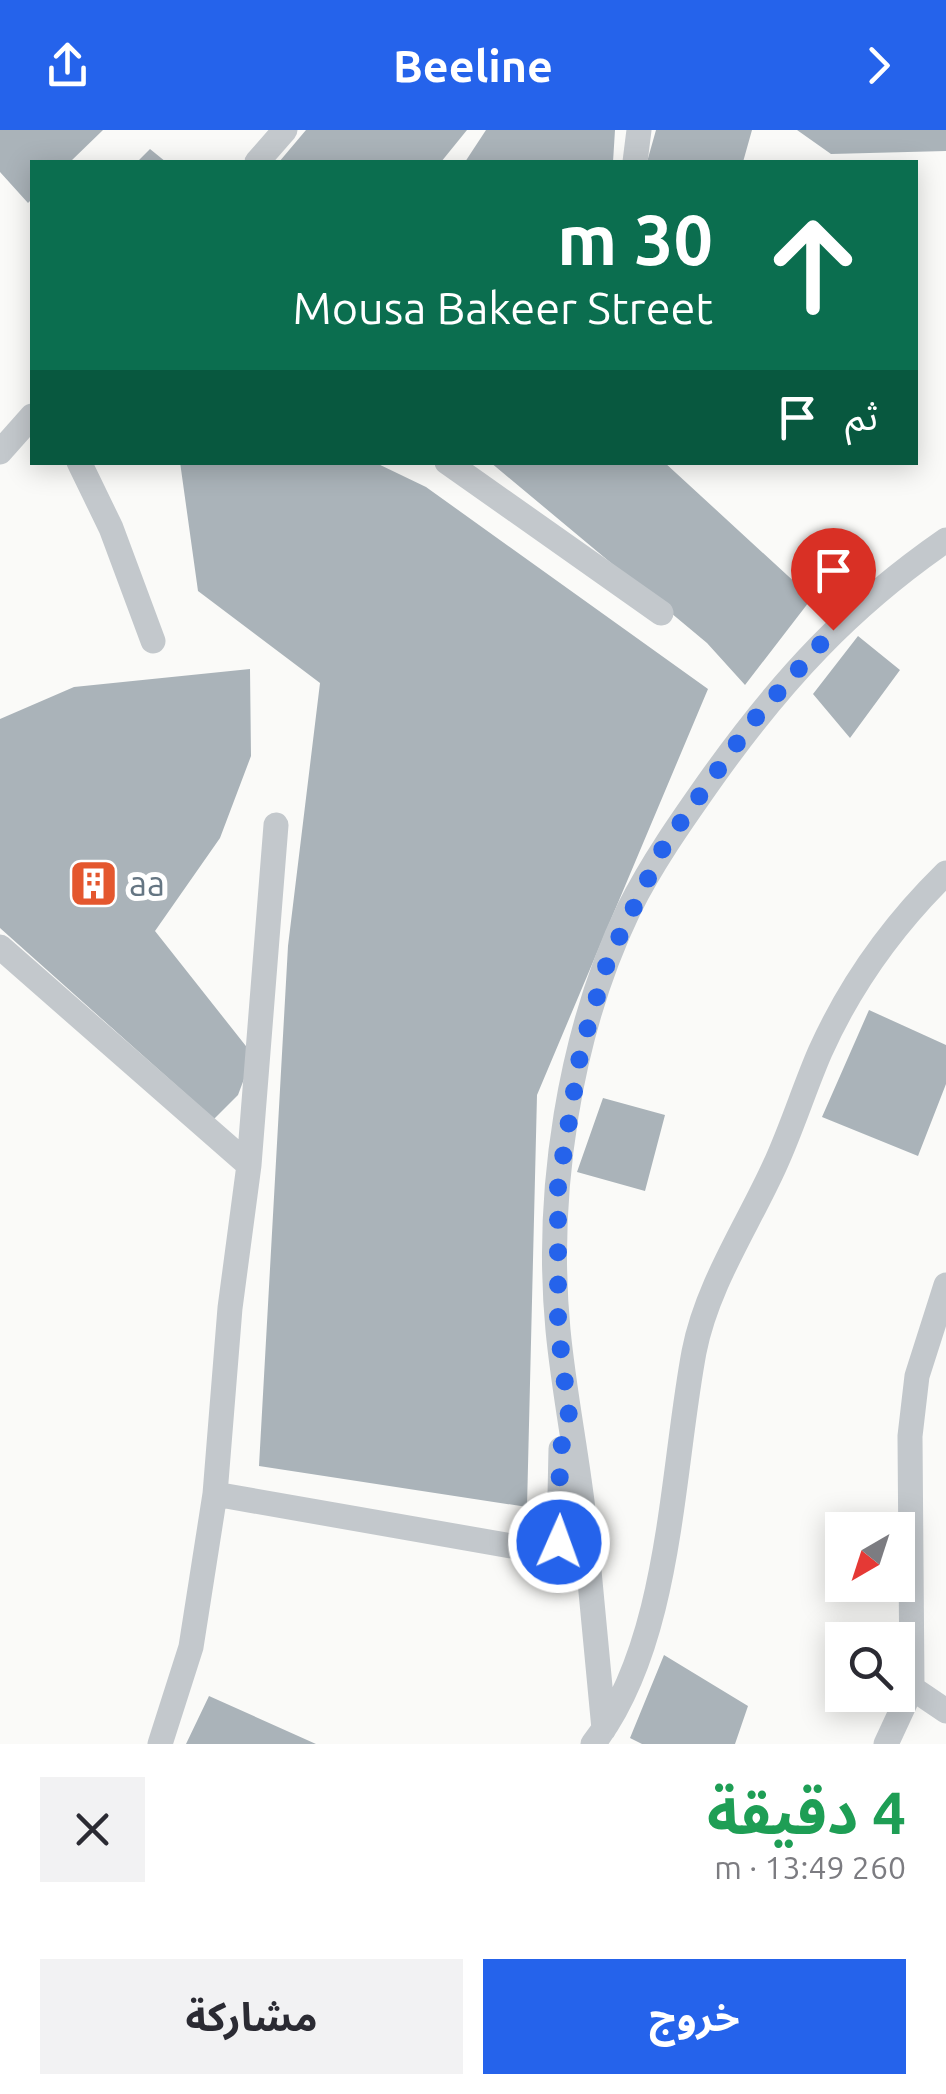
<!DOCTYPE html>
<html lang="ar">
<meta charset="utf-8">
<style>
:root{--surface:#fff;--page:#f2f2f3;--text:#2b2b33;--muted:#7c7c81;--accent:#2563eb}
body{margin:0;font-family:Ubuntu,"Noto Sans Arabic",sans-serif;background:var(--page);color:var(--text);direction:rtl;height:100vh;display:flex;flex-direction:column;font-size:38px;white-space:nowrap}
*{box-sizing:border-box;margin:0}
p{font-size:32px;color:var(--muted)}
.icon{flex:none;width:55px;height:55px;fill:none;stroke:currentColor;stroke-width:2;stroke-linecap:round;stroke-linejoin:round}
.map{position:relative;height:1614px;overflow:hidden;direction:ltr}
.side{display:flex;flex-direction:column;background:var(--surface);flex:1}
.side>*{flex:none}
.banner{position:absolute;left:30px;top:30px;width:888px;height:305px;border-radius:0px;box-shadow:0 5px 25px #0003;direction:rtl;background:#0b6e4f;color:#fff;overflow:hidden}
.needle{width:65px;rotate:219deg}
.fabs{position:absolute;left:825px;top:1382px;display:grid;gap:20px}
.fabs a{display:grid;place-items:center;width:90px;height:90px;border-radius:0px;background:var(--surface);box-shadow:0 5px 25px #0003;font-size:50px}
.pin{position:absolute;display:grid;place-items:center;width:85px;height:85px;color:#fff;margin:-102px -42px;border-radius:50% 50% 50% 0;rotate:-45deg;box-shadow:0 0 10px #0007}
.pin .icon{rotate:45deg}
.me{position:absolute;width:110px;margin:-55px;rotate:2deg;stroke-linejoin:round;filter:drop-shadow(0 0 8px #0008)}
.turn{display:flex;align-items:center;gap:35px;height:210px;padding:0 40px;font-size:45px}
.turn .icon{width:130px;height:130px;stroke-width:2.5}
.turn b{display:block;font-size:70px;line-height:85px}
.then{display:flex;align-items:center;height:95px;padding:0 40px;background:#0003;gap:20px;font-size:38px}
.round{display:grid;place-items:center;flex:none;width:105px;height:105px;border-radius:0px;background:var(--page)}
.overview{display:flex;align-items:center;justify-content:space-between;height:170px;padding:0 40px}
h1{font-size:60px;font-weight:700;line-height:75px;color:#1e9e55}
.primary-button{display:flex;gap:20px;margin-top:auto;padding:20px 40px}
.primary-button a{flex:1;height:115px;border-radius:0px;background:var(--accent);color:#fff;font-size:40px;font-weight:700;line-height:115px;text-align:center}
.primary-button a+a{background:var(--page);color:var(--text)}
header{display:flex;justify-content:space-between;align-items:center;height:130px;padding:0 40px;background:var(--accent);color:#fff;font-size:45px;font-weight:700}
.map>svg:first-child{display:block}
.building{fill:#aab3b9}
.lines{fill:none;stroke-linecap:round;stroke-linejoin:round}
.minor{stroke:#c3c8cc;stroke-width:25}
.route{stroke:#2563eb;stroke-width:18;stroke-dasharray:0 32.4}
.labels{text-anchor:middle;dominant-baseline:central;stroke-width:10;stroke-linejoin:round;paint-order:stroke}
.poi-label{font-size:35px;fill:#657683;stroke:#fff;text-anchor:start}
</style>
<header><svg class="icon" aria-label="forward" viewBox="0 0 24 24"><path d="M9 5l7 7-7 7"/></svg>Beeline<svg class="icon" aria-label="share" viewBox="0 0 24 24"><path d="M12 15V3M7 8l5-5 5 5M5 13v7h14v-7"/></svg></header>
<div class="map">
<svg width="946" height="1614" viewBox="0 0 946 1614">
<rect width="100%" height="100%" fill="#fafaf8"/>
<path class="building" d="M0,0H103L70,32H32V69L28,73L0,42Z
M306,0H467L441,32H279Z
M486,0H615L613,32H465Z
M656,0H752L743,32H647Z
M797,0H946V21L831,24Z
M150,19L166,32H137Z
M180,332H374L426,357L708,559L537,965L527,1377L259,1336L288,816L320,553L198,461Z
M490,332H664L812,468L745,555L707,513Z
M858,506L900,540L850,608L813,564Z
M250,539L251,626L220,708L155,801L253,925L238,965L214,989L0,798V589L74,557Z
M869,880L946,915V954L918,1026L822,987Z
M603,968L665,985L645,1061L577,1042Z
M664,1525L748,1576L735,1614H642L630,1608Z
M209,1566L316,1614H186Z"/>
<g class="lines">
<path class="minor" d="M257,32L285,0
M635,32L639,0
M0,322L32,286
M79,332L111,398L153,511
M447,332L661,483
M0,817L249,1035
M215,1364L540,1421L559,1412L561,1319
M912,1558L946,1581
M604,1599C597,1529 591,1458 584,1388C577,1325 564,1263 558,1200C545,1063 569,904 629,779C653,731 683,689 714,645C782,550 849,477 946,410
M160,1614L191,1517L215,1364L230,1178L249,1035L276,695
M593,1614C671,1513 671,1345 694,1222C707,1155 748,1095 775,1035C792,998 804,959 820,922C850,855 894,794 946,743
M886,1614L912,1558L910,1306L917,1246L946,1155"/>
</g>
<g class="lines">
<path class="route" d="M559,1412L560,1322L569,1286L558,1197V1057L581,920L608,830L664,716L752,592L833,500"/>
</g>
<defs>
<symbol id="building-square" viewBox="-11 -11 22 22"><rect x="-9" y="-9" width="18" height="18" rx="4" fill="#e4572e" stroke="#fff"/><path d="M-4-6H4V6H1V3H-1V6H-4ZM-2.5-4.3h1.7v1.8h-1.7ZM.8-4.3h1.7v1.8H.8ZM-2.5-1h1.7V.8h-1.7ZM.8-1h1.7V.8H.8Z" fill="#fff"/></symbol>
</defs>
<g fill-rule="evenodd">
<use href="#building-square" x="66" y="726" width="55" height="55"/>
</g>
<g class="labels">
<g class="poi-label">
<text x="129" y="753">aa</text>
</g>
</g>
</svg>
<div class="fabs">
<a><svg class="needle" viewBox="-14 -14 28 28"><path d="M0-13l5 13h-10z" fill="#e53935"/><path d="M0 13l5-13h-10z" fill="#7c7c81"/></svg></a>
<a><svg class="icon" aria-label="search" viewBox="0 0 24 24"><circle cx="10" cy="10" r="6"/><path d="M15 15l6 6"/></svg></a>
</div>
<div class="pin" style="left:833px;top:500px;background:#d93025"><svg class="icon" aria-label="arrive" viewBox="0 0 24 24"><path d="M6 21V4h12l-3 4 3 4H6"/></svg></div>
<svg class="me" style="left:559px;top:1412px" viewBox="-20 -20 40 40"><circle r="17" fill="#2563eb" stroke="#fff" stroke-width="3"/><path d="M0-11L8 9 0 5-8 9z" fill="#fff"/></svg>
<div class="banner">
<div class="turn"><svg class="icon" aria-label="ahead" viewBox="0 0 24 24"><path d="M12 20V5M6 11l6-6 6 6"/></svg><div><b>30 m</b>Mousa Bakeer Street</div></div>
<div class="then">ثم<svg class="icon" aria-label="arrive" viewBox="0 0 24 24"><path d="M6 21V4h12l-3 4 3 4H6"/></svg></div>
</div>
</div>
<section class="side">
<div class="overview"><div><h1>4 دقيقة</h1><p>260 m · 13:49</p></div><a class="round"><svg class="icon" aria-label="close" viewBox="0 0 24 24"><path d="M6 6l12 12M18 6L6 18"/></svg></a></div>
<div class="primary-button"><a>خروج</a><a>مشاركة</a></div>
</section>
